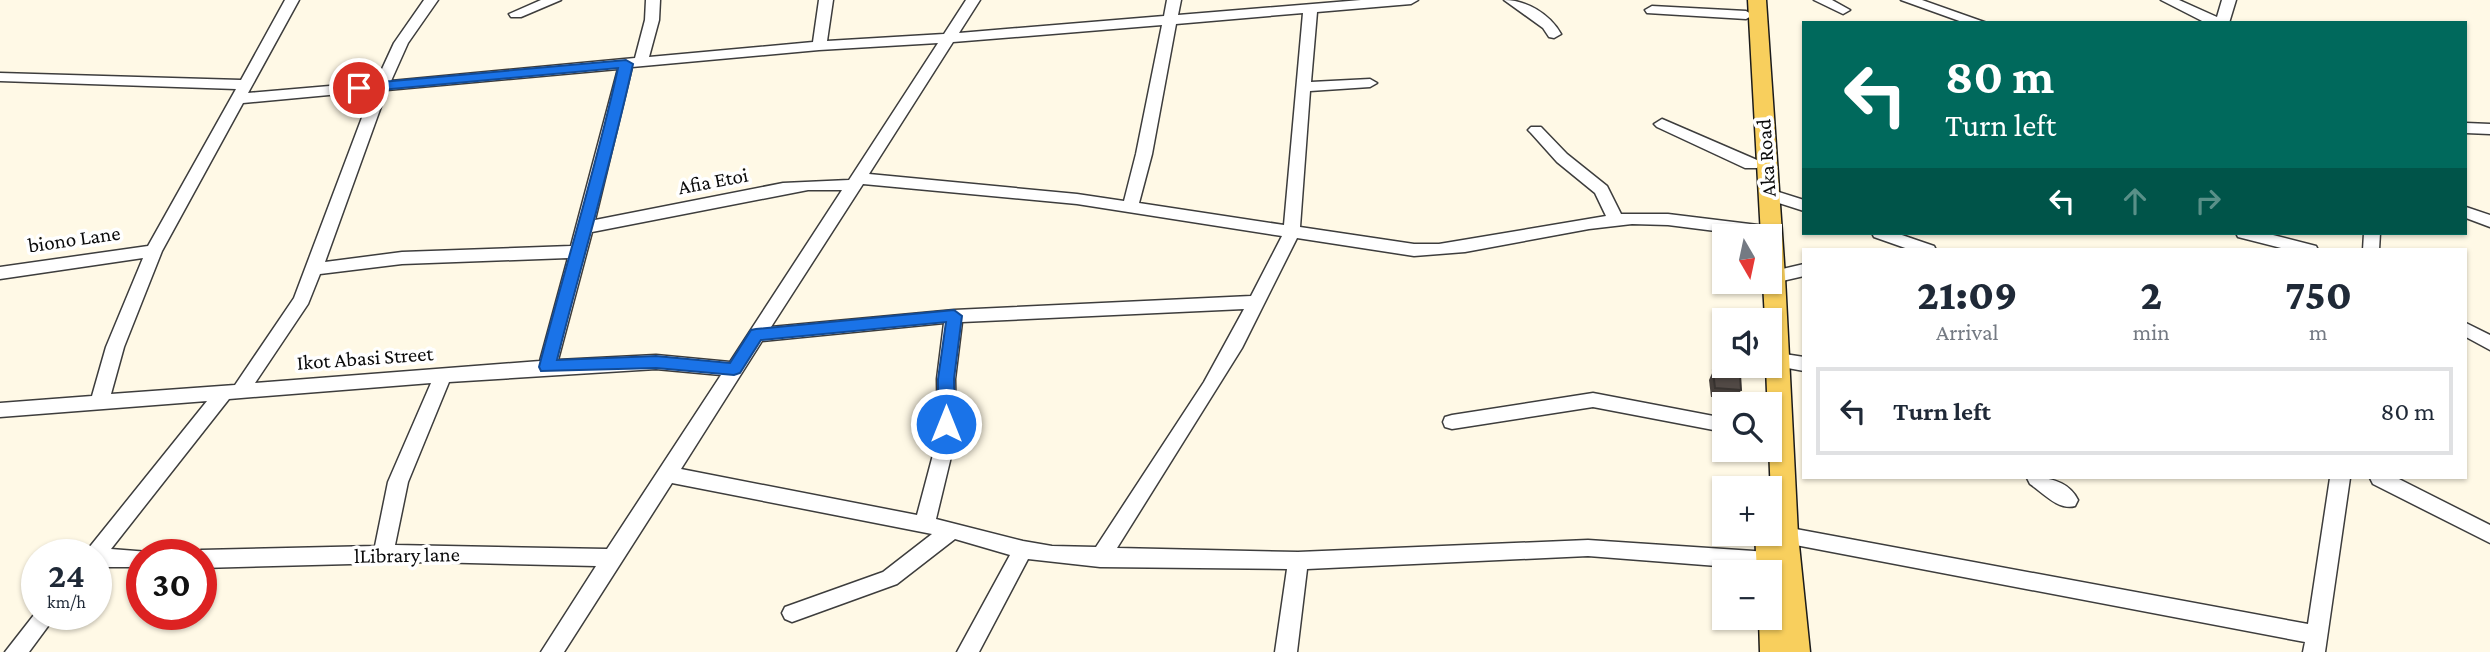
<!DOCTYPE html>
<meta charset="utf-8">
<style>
:root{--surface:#fff;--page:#f6f6f7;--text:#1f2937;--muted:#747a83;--line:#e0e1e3}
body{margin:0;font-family:"Crimson Pro",serif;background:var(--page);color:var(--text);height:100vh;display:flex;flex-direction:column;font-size:26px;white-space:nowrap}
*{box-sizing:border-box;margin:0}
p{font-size:23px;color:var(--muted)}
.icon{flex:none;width:38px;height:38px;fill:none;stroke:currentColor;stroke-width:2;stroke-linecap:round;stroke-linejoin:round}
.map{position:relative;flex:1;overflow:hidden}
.panel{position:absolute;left:1802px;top:248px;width:665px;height:231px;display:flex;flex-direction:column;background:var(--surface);border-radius:0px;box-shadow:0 2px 5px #0004}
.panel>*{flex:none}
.guide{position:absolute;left:1802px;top:21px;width:665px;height:214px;border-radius:0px;box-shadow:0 2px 5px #0004;background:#00695c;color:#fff;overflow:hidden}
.needle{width:46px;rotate:171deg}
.tools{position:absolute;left:1712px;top:224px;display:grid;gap:14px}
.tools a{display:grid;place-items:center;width:70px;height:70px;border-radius:0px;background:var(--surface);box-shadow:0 2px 5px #0004;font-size:35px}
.speed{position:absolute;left:21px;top:539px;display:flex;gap:14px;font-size:35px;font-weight:700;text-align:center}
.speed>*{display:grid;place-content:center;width:91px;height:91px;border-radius:50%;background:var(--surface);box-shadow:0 2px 5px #0004;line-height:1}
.speed small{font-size:18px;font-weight:400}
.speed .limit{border:10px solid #d22;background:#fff;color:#111}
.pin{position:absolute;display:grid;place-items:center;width:60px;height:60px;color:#fff;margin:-30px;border:4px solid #fff;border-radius:50%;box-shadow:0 2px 7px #0007}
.me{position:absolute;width:77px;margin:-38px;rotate:0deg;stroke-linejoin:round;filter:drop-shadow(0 0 5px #0008)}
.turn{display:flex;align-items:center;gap:24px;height:147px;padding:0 28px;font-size:32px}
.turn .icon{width:91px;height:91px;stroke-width:2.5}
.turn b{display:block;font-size:49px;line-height:60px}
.lanes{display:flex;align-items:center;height:66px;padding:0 28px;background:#0003;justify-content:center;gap:35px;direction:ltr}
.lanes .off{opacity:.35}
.eta{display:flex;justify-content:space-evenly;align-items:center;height:119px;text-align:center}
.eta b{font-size:42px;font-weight:800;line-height:49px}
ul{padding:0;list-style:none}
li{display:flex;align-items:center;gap:21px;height:88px;margin:0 14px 10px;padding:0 14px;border:4px solid var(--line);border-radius:0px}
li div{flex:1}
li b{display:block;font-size:26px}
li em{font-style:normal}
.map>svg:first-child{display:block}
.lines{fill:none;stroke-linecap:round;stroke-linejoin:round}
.minor-casing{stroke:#3d3d3d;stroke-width:3}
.major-casing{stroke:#1b1b1b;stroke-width:3}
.minor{fill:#fff;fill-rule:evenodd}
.major{fill:#f8cf5d;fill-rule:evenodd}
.wall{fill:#47403c}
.building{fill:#524a46;stroke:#393431;stroke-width:2}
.route{fill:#1a73e8;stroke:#114b97;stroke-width:2}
.labels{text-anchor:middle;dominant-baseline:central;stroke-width:7;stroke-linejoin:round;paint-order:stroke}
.street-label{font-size:21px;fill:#0a0a0a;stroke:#fff}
</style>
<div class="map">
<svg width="2490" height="652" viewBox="0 0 2490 652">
<rect width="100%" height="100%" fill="#fff9e6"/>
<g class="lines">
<defs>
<path id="minor" d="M285,0H299L248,93L376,82L394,43L424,0H438L408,43L391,81L635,58L645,20L646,0H660L659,20L649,57L813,42L819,0H833L827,41L944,34L966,0H980L959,33L1164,16L1167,0H1181L1178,15L1361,0H1418L1411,4L1317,12L1311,82L1370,79L1377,83L1370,87L1310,91L1300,227L1414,244H1439L1606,216L1595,193L1557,162L1531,133L1528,130L1531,127H1541L1567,154L1607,186L1621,214H1668L1758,225L1766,231L1764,235L1755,236L1668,225L1632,224L1589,229L1465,252L1414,256L1297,238L1242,348L1117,548L1298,552L1588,540L1769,552L1776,555L1779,561L1776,567L1769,570L1588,556L1307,569L1297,652H1275L1287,569L1100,567L1028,559L979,652H957L1010,555L955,539L897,584L792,622L785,619L782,613L785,607L883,572L932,534L672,483L564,652H541L596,566L429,562L201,568V555H193L201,550L375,546L388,482L431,383L229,399L111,549L149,552L151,555H142V567H96V555H85L88,549L207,401L0,417V403L92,396L106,347L143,258L0,279V267L148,246L236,89L0,81V73L241,80ZM1303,13L1284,225L1139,203L1152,154L1176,24ZM1162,25L1136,154L1124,201L1077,194L869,174L953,42ZM938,43L849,180L783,183L595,220L632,67L819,50ZM618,69L571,246L402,252L325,262L387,90ZM372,91L294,298L235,385L111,394L124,347L162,251L243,103ZM863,184L1077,204L1282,236L1251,296L954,310L771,327ZM808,190H842L730,362L656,355L558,360L592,232ZM568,258L540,361L255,383L308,304L320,274L402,264ZM1244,309L1204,382L1096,547L1052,546L1023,541L936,519L956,436L955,379L962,322ZM944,323L937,379L938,436L917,515L681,469L762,341ZM656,369L721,375L607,549L395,545L408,482L449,382Z
M541,0H561L521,17H511L509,14Z
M1504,0C1526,0 1550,14 1561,34L1554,38L1549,37L1543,28Z
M1814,0H1832L1850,10L1843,14Z
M1901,0H1922L1987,23H1965Z
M2161,0H2179L2217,17L2222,0H2236L2229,23H2206Z
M1652,6L1746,11L1753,15L1746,19L1647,13L1645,10Z
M1662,119L1757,160L1759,164L1757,168H1745L1657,127L1654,124Z
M2466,123L2490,124V134L2466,133Z
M1769,189L1804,200V211L1763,198L1761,194Z
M2466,207L2490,215V227L2466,218Z
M1872,233H1896L1934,246L1936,250H1911L1874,237Z
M2236,233H2265L2316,246L2318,250H2289L2238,237Z
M2364,233H2380L2379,250H2363Z
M1804,264V276L1774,283L1769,282V272Z
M2466,323L2490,335V350L2466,337Z
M1778,353L1804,357V371L1772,365L1769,360L1772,355Z
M1593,393L1724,418V432L1593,407L1452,429L1445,427L1443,422L1445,417L1452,415Z
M2027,478C2047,477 2068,480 2078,500L2075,506C2059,511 2042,492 2030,484Z
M2330,478H2350L2325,652H2303L2305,642L1785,543L1778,541L1775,535L1778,529L1785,527L2308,624Z
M2370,478H2397L2490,525V543L2373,484Z
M37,611V614H57L29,652H5Z"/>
<path id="major" d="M1748,0H1766L1785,277L1798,535L1810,652H1760L1759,618H1769V572H1757L1755,534H1769V524H1772L1766,366H1769V320H1765L1763,282H1769V236H1761Z"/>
</defs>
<use href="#minor" class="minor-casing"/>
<use href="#major" class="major-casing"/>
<use href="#minor" class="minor"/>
<use href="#major" class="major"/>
</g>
<path class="wall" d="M1713,371L1741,390L1737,399L1711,397L1709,380Z"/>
<path class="building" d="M1713,371L1740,374L1741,390L1715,388Z"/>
<path class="route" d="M626,60L633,64C611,164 582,261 557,360L656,356L730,363L751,330L756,329L954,310L962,316L954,379L955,424L952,429H940L938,424V379L946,322L761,340L740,373L734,375L656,368L541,371L539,367C565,267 596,169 618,68L359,92L352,88L359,84Z"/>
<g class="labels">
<g class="street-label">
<text transform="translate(1766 158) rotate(-94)">Aka Road</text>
<text transform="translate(713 181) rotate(-11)">Afia Etoi</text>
<text transform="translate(74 239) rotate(-8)">biono Lane</text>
<text transform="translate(365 358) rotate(-4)">Ikot Abasi Street</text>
<text transform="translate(407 555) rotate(-1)">lLibrary lane</text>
</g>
</g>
</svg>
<div class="tools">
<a><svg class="needle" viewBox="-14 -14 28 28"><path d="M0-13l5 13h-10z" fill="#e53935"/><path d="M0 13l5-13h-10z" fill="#747a83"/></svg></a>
<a><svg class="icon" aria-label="sound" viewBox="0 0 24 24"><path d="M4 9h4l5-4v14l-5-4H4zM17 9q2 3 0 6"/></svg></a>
<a><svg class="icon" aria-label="search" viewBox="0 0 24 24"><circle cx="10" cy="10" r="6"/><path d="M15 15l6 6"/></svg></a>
<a>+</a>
<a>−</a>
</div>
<div class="speed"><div>24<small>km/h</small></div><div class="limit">30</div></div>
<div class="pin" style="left:359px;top:88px;background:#d93025"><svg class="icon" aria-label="arrive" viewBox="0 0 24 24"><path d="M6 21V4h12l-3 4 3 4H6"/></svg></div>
<svg class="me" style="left:946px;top:424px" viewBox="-20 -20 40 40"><circle r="17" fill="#1a73e8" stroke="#fff" stroke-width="3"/><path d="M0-11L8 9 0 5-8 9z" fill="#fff"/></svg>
<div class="guide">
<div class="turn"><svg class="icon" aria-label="left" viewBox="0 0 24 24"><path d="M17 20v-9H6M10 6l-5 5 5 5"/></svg><div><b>80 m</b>Turn left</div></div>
<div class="lanes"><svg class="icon" aria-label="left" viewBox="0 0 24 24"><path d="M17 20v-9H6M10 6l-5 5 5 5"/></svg><svg class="icon off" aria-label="ahead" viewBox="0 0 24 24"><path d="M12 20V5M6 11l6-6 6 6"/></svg><svg class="icon off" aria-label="right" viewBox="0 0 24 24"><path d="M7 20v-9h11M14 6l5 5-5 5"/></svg></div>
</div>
<section class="panel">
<div class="eta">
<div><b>21:09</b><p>Arrival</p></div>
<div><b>2</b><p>min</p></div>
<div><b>750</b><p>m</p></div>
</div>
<ul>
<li><svg class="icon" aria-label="left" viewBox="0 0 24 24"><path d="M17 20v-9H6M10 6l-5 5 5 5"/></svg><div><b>Turn left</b></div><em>80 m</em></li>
</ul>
</section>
</div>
